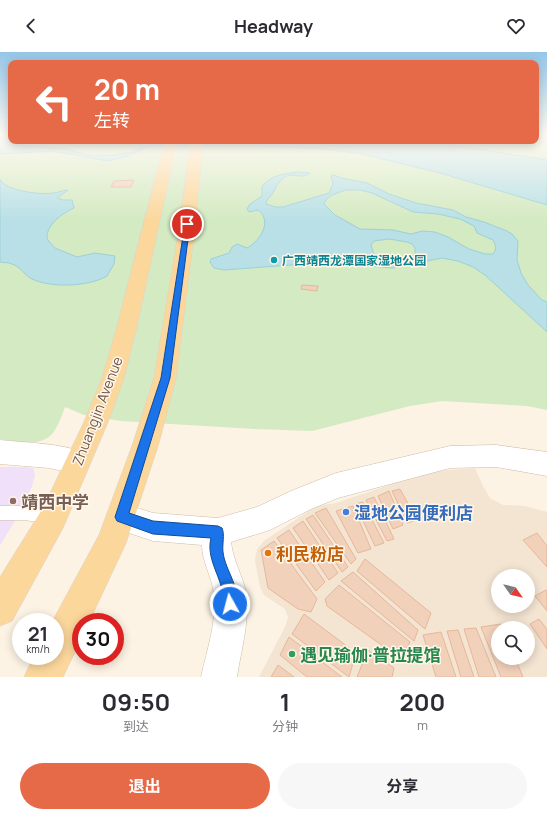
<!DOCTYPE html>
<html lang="zh">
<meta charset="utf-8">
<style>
:root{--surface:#fff;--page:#f7f7f7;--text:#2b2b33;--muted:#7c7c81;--accent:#e76a48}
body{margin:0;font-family:Manrope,"Noto Sans SC",sans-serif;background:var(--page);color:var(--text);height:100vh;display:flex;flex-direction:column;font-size:15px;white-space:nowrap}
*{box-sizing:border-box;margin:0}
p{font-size:13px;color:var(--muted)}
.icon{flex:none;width:22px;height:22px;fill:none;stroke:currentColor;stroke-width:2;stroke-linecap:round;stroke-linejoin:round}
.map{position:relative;height:625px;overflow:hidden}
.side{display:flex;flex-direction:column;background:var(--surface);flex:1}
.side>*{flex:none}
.banner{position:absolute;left:8px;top:8px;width:531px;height:84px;border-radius:8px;box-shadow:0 2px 10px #0003;background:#e76a48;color:#fff;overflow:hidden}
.needle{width:26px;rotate:124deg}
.buttons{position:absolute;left:491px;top:517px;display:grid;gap:8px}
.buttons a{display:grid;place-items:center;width:44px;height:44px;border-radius:50%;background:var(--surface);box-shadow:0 2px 10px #0003;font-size:20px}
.speed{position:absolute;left:12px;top:561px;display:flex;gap:8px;font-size:20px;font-weight:700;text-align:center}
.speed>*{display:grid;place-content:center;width:52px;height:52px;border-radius:50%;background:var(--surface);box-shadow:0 2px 10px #0003;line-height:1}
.speed small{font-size:10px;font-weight:400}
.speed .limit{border:6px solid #d22;background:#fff;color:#111}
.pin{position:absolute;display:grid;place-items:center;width:34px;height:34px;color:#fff;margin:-17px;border:2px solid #fff;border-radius:50%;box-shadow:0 1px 4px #0007}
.me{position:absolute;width:44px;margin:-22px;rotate:353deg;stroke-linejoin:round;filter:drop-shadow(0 0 3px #0008)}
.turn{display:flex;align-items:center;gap:14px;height:84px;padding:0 20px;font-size:18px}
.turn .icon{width:52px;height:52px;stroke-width:2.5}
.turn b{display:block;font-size:28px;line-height:34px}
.eta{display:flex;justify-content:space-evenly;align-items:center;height:68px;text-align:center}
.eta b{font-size:24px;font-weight:700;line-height:28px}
.button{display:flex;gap:8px;margin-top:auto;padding:8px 20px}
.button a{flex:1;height:46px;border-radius:24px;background:var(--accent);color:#fff;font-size:16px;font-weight:700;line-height:46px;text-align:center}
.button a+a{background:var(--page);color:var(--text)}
header{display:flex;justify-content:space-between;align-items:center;height:52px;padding:0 20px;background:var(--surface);font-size:18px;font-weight:700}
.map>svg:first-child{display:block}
.residential{fill:#f4e4d2;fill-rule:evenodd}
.education{fill:#f0e0f9}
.green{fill:#d3eac2}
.water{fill:#b8e0e6;stroke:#9ecfd8;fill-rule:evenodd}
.building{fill:#f2d1bb;stroke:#e5b79b}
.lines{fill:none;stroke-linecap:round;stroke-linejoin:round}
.lane-casing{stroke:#d0bcad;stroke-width:1}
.street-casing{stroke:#d0bcad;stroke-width:1}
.secondary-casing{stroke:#d3bcaa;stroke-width:1}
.primary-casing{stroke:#dbd4d0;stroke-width:1}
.lane{fill:#fff;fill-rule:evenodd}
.street{fill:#fff;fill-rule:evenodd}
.secondary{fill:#fff;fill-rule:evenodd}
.primary{fill:#fbd79c;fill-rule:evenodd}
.route{fill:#1a73e8;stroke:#114b97}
.culture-dot{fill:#0f9aa8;stroke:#fff7ea;stroke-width:1.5}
.education-dot{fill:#8d6e63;stroke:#fff7ea;stroke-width:1.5}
.shop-dot{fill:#3f7fe0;stroke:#fff7ea;stroke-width:1.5}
.food-dot{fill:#e8710a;stroke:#fff7ea;stroke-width:1.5}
.leisure-dot{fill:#2e9e5b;stroke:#fff7ea;stroke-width:1.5}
.labels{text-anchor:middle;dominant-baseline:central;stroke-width:3;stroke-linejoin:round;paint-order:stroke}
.far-culture-label{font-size:12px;font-weight:bold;fill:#0d838f;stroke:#fff7ea;text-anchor:start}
.street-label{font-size:14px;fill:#755849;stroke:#fff7ea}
.near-education-label{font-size:17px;font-weight:bold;fill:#785e54;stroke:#fff7ea;text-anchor:start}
.near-shop-label{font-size:17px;font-weight:bold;fill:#366cbe;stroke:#fff7ea;text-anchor:start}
.near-food-label{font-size:17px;font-weight:bold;fill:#c56008;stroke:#fff7ea;text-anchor:start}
.near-leisure-label{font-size:17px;font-weight:bold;fill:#27864d;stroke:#fff7ea;text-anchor:start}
</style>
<header><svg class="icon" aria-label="back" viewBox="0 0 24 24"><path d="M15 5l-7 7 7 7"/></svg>Headway<svg class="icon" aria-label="heart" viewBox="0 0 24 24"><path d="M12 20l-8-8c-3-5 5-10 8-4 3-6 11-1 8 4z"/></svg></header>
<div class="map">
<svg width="547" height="625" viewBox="0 0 547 625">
<rect width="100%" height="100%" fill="#fcf3e4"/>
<path class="residential" d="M475,416L483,434L490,446L503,453L525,454L547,460V625H259L285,575L288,565L285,557L264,543L260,535L255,508L257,497L264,489L316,454L336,451L413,425L437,419ZM498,524H528V554H498ZM498,576H528V606H498Z"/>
<path class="education" d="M0,415H24L33,416L35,423L32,434L18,464L0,493Z"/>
<path class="green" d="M0,82H11V89H536V82H547V358L527,354L442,349L410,354L312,379L255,377L121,369L84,363L65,355C62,363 59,371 55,378C44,397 17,389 0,387Z"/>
<path class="water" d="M0,82H11V87L8,90L14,93L66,97L87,103H113L133,100L142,94C135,87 112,89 102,89H428L547,108V153L440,121L362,102L325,97L242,93L153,94L147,95L129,104L107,109L53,99L0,102Z
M297,120L310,121C299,131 287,111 274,139C272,144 266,147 266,152L275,155H283L329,141L333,132L331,124L334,123L341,126L367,131L389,142L416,151L453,158L466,165L484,170L507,179L512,182L518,189L517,208L521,221L528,233L542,248L547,250V280L485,223L473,215L458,209L442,206L393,216L342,212L291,213L224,218L214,216L210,210L211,207L229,201L232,195L237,192L247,196C260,189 273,169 258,158L249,160L247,157L250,152L262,144V134C272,123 283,122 297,120ZM346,138H360L372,141L413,160L438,162L460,167L474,174L477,181L493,188C496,194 497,197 493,202H485L469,197L448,185L435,180L422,179L411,182L393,178L360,177L335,163L324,152C327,143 338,141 346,138ZM389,187L407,190L412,192L415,196V202C403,215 388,210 374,203L371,193L374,189Z
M0,127C5,139 40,143 53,141C58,141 62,138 68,138L57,146L63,148H72L74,156C63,161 46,172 47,187L55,196L77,205L95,201L115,204L114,212L107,224C88,235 51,236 32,227C24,223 20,214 12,212C8,210 4,211 0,210Z"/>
<path class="building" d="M134,128L131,135H111L114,129Z
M302,233L318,234L317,239L301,237Z
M400,437L417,468L407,471L392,439Z
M389,439L403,473L393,477L378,444Z
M374,445L394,487L387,489L366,448Z
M363,450L384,491L375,494L355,452Z
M353,454L371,497L358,501L336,459Z
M326,456L356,507L351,512L315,461Z
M313,463L348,515L342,520L306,467Z
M303,469L338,521L329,528L293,476Z
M289,478L325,530L316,539L277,486Z
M537,481L547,494V515L523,488Z
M274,489L317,547L311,560L298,557L268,536L261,498Z
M365,507L431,561L425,577L357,519Z
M353,520L418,578L414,589L341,529Z
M339,533L410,590L401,607L327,554L325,547Z
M546,538L547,540V559L535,544Z
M304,562L356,601L349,625L292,582Z
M539,567L547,577V597L530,572Z
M501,572L503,576H498V606H515L523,625H501L481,575Z
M476,576L496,625H479L464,577Z
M458,578L474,625H461L447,579Z
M441,580L456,625H436L423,583Z
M289,585L342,625H307L280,603Z
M368,598L394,616L392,625H357Z
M278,613L294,625H271Z"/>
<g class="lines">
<defs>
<path id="lane" d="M0,454C18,454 40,453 57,460L59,465L57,470L52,472L24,468H0Z"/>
<path id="street" d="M496,393L547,400V424L496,415L450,416L338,446L311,457L270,478L231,490C233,509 243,524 246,541C250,569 241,598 237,625H201C207,598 217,569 214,542C212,525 202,510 202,493L153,489L111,475L107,465L111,455L121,451L153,461L218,466L257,455L291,439L336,421L450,394Z"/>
<path id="secondary" d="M0,388C29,391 59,391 86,401L90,410L86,419L77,422L49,416L0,412Z"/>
<path id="primary" d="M165,89H177L136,278L124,326L108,370L63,476L12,569L0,574V525L43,456L84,370L102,326L116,278Z
M191,89H203L194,183L176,326L158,394L126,491L89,570H81V587L63,625H24L34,604H55V570H52L99,483L132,394L154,326L178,183Z"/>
</defs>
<use href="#lane" class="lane-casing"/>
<use href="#street" class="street-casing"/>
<use href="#secondary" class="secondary-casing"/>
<use href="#primary" class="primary-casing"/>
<use href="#lane" class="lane"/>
<use href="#street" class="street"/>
<use href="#secondary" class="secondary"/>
<use href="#primary" class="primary"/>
</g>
<linearGradient id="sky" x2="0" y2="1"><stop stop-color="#95c6e7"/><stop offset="0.49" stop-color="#fefaf3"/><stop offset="1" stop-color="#fefaf3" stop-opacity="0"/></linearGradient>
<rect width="547" height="169" fill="url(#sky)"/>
<path class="route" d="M185,171L190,172L170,326L129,461L153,469L218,474L222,476C225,483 222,492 223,500C225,519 243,538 235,557L230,559L225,557C223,552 224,547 223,542C220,523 206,506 211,486L153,482L117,469L115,465L161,326Z"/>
<circle class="culture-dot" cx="274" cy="208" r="4"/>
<circle class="education-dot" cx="13" cy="449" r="4"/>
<circle class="shop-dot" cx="346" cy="460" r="4"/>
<circle class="food-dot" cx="268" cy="501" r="4"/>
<circle class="leisure-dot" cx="292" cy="602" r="4"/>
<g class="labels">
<g class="far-culture-label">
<text x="282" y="208">广西靖西龙潭国家湿地公园</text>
</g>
<g class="street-label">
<text transform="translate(97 359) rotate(-69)">Zhuangjin Avenue</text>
</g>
<g class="near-education-label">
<text x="21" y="449">靖西中学</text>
</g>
<g class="near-shop-label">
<text x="354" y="460">湿地公园便利店</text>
</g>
<g class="near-food-label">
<text x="276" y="501">利民粉店</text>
</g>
<g class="near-leisure-label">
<text x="300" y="602">遇见瑜伽·普拉提馆</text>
</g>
</g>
</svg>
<div class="buttons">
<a><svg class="needle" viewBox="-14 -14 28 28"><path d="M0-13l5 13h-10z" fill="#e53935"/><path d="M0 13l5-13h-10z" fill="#7c7c81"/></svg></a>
<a><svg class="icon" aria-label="search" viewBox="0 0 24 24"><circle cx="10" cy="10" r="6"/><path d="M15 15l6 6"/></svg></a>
</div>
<div class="speed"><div>21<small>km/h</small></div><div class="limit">30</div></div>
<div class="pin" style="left:187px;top:172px;background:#d93025"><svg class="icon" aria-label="arrive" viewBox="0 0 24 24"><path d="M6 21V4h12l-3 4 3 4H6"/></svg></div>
<svg class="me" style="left:230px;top:552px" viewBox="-20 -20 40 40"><circle r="17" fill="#1a73e8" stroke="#fff" stroke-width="3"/><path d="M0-11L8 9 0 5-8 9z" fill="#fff"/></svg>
<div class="banner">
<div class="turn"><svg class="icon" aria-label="left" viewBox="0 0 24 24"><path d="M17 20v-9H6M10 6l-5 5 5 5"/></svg><div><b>20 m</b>左转</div></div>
</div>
</div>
<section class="side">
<div class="eta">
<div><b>09:50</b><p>到达</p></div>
<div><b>1</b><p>分钟</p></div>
<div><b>200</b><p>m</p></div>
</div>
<div class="button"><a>退出</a><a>分享</a></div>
</section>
